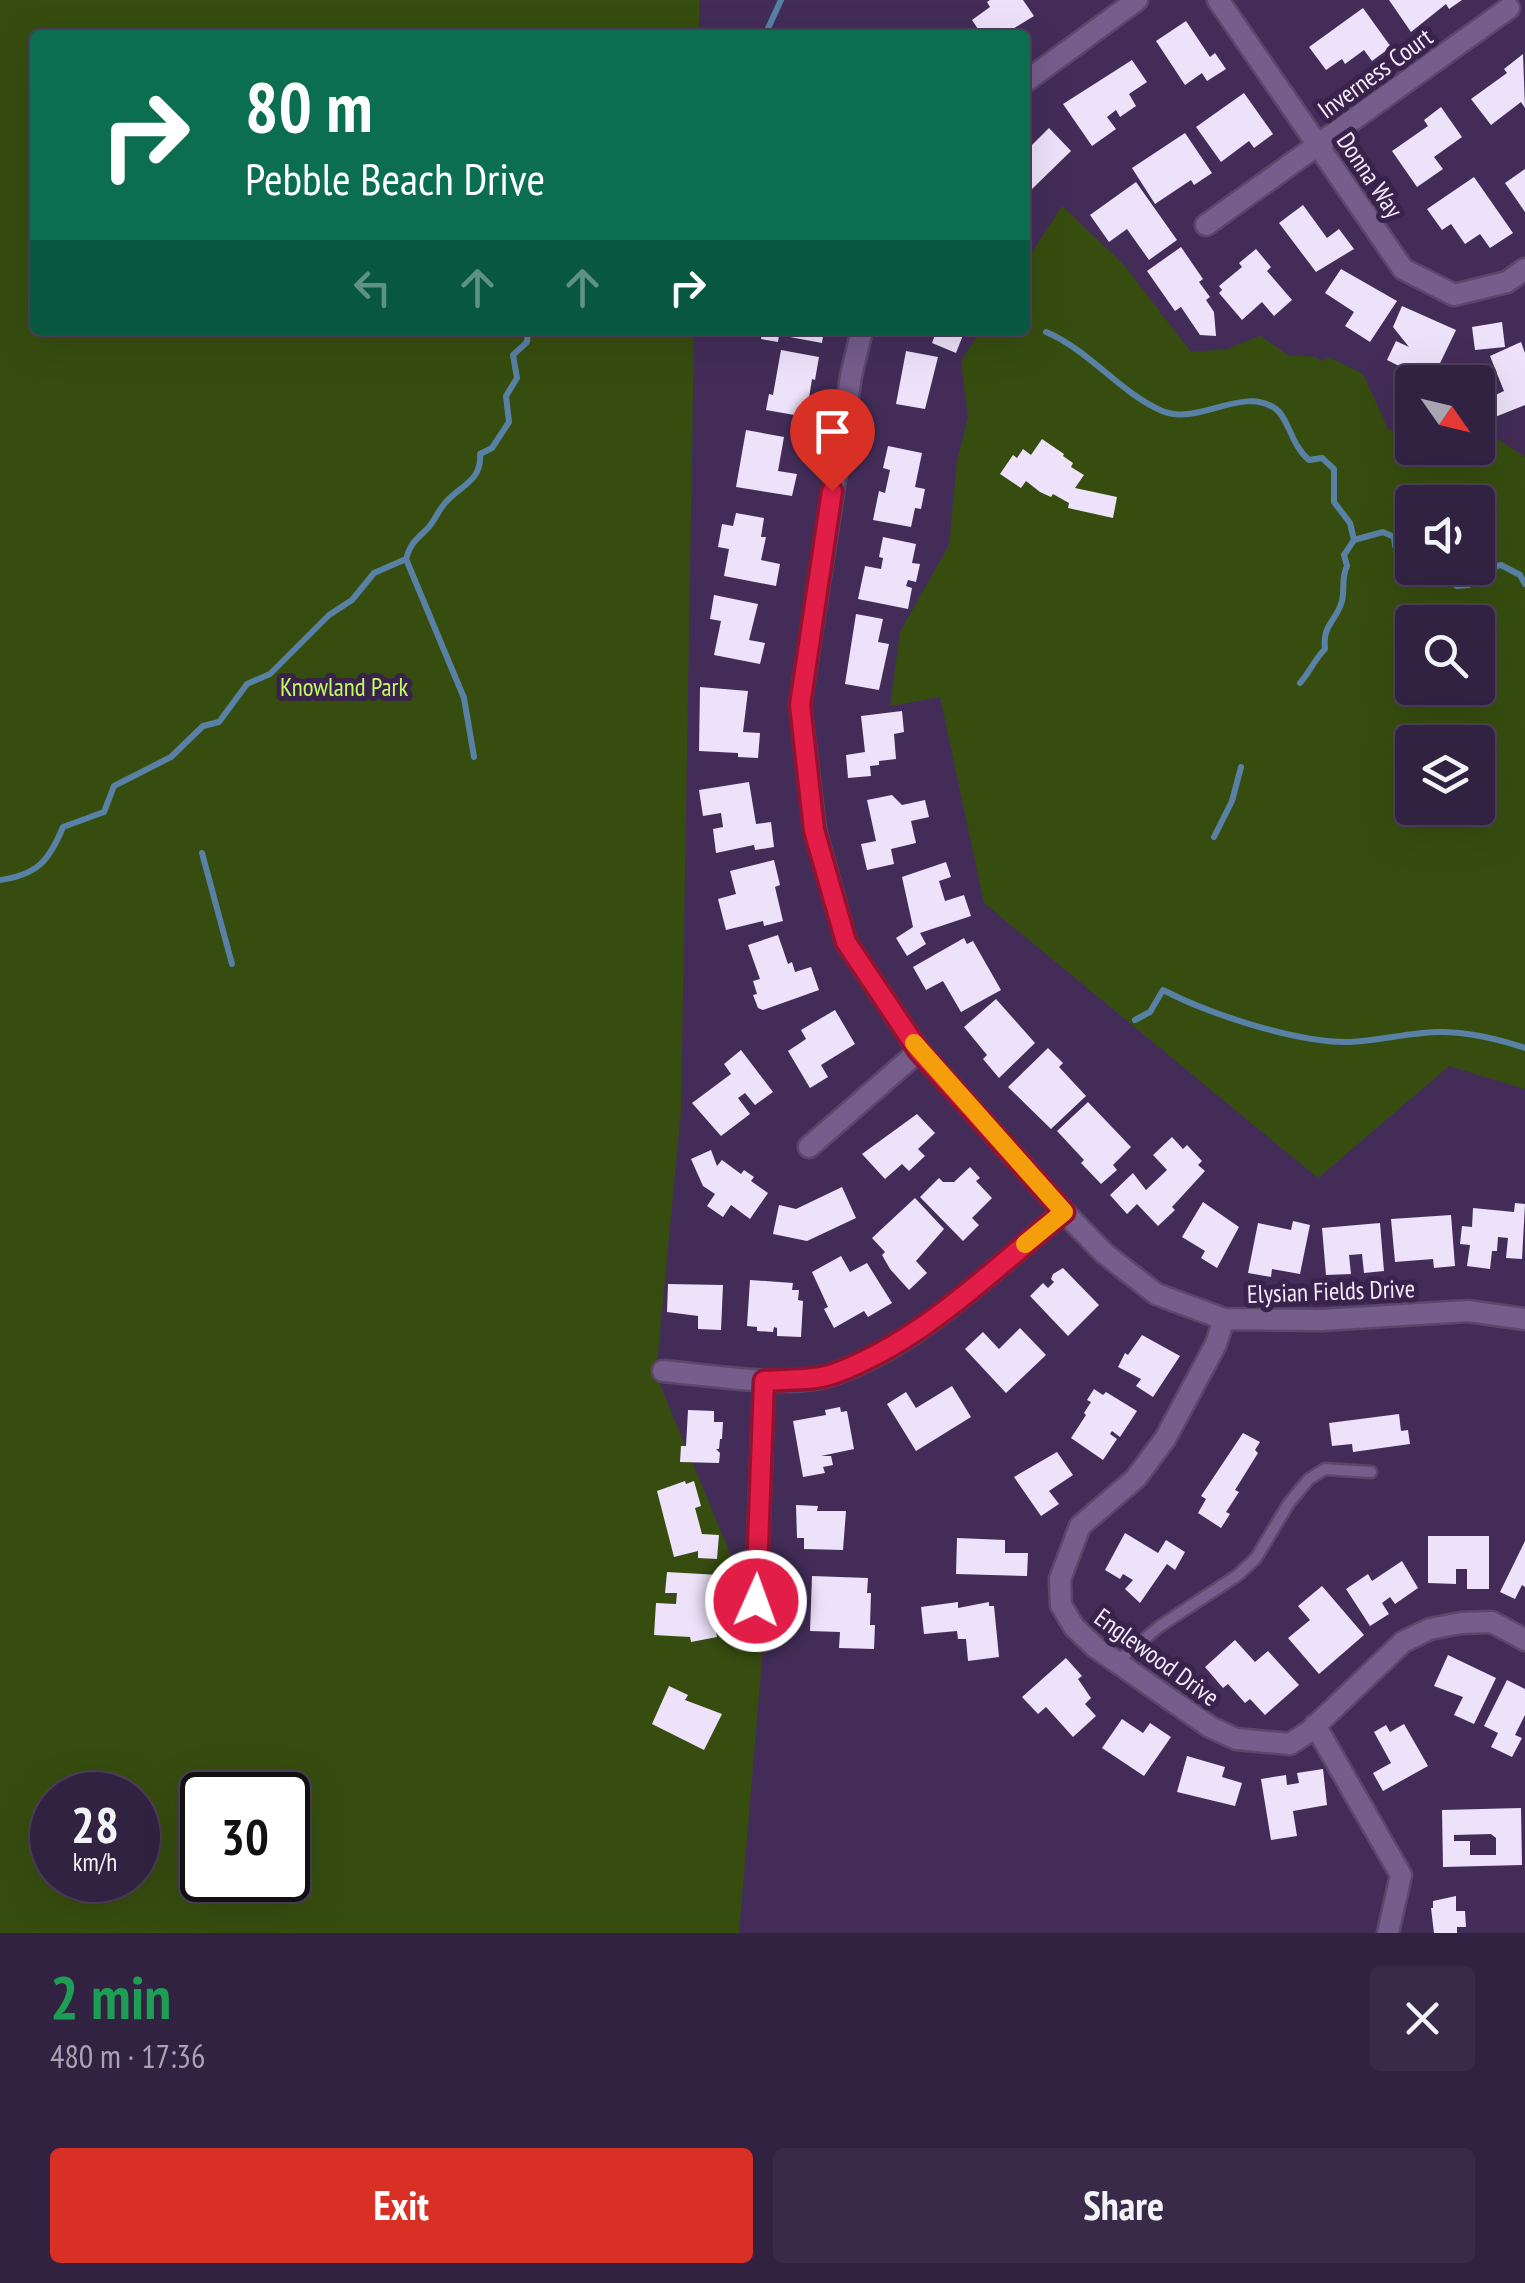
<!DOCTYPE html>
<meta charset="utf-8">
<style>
:root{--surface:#322242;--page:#3a2a49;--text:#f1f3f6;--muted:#a8a4b2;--line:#4d3f5b;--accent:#d93025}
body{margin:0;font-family:"PT Sans Narrow",sans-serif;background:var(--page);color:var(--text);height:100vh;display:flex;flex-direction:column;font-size:38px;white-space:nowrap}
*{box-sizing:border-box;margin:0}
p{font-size:32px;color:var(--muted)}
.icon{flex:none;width:55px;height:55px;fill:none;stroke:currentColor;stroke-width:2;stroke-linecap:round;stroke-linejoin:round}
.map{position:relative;height:1933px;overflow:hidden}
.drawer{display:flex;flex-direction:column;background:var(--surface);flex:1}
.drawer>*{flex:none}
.top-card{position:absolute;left:30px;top:30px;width:1000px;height:305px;border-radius:10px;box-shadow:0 10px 40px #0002,0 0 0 2px var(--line);background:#0b6e4f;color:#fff;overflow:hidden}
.needle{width:65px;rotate:124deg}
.tools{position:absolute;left:1395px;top:365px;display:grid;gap:20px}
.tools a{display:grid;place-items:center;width:100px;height:100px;border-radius:10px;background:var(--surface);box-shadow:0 10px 40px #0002,0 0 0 2px var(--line);font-size:50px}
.speed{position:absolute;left:30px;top:1772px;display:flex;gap:20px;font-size:50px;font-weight:700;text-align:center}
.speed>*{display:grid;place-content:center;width:130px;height:130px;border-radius:50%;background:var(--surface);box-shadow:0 10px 40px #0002,0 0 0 2px var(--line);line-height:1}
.speed small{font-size:25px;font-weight:400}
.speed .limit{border:5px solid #111;border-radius:15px;background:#fff;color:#111}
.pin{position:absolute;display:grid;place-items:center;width:85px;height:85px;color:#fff;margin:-102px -42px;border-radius:50% 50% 50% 0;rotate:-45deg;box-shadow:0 0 10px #0007}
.pin .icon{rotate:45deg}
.me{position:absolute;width:110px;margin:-55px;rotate:2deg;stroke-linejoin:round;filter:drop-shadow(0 0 8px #0008)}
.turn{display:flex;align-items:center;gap:35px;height:210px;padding:0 50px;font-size:45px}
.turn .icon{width:130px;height:130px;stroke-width:2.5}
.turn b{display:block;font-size:70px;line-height:85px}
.lanes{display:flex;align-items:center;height:95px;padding:0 50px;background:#0003;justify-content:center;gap:50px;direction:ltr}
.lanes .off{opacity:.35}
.round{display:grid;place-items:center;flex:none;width:105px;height:105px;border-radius:10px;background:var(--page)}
.head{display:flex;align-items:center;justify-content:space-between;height:170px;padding:0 50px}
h1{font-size:60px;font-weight:800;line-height:75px;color:#1e9e55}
.cta{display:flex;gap:20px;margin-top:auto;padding:20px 50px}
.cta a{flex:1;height:115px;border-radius:10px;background:var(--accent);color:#fff;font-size:40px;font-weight:800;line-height:115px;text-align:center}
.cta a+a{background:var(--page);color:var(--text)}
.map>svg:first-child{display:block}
.green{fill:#374d0f;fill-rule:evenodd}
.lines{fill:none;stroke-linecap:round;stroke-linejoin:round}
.stream{stroke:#5981a6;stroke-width:6}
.building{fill:#ede2f9;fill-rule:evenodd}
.lane-casing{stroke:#5a476a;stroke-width:15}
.street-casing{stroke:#5a476a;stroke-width:25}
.lane{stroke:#755d8c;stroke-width:10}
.street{stroke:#755d8c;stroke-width:20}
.route-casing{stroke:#92132f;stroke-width:25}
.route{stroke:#e11d48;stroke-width:18}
.slow{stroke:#f59e0b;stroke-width:18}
.labels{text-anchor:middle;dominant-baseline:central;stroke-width:10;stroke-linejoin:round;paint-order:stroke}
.street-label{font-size:25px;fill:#f3ebfb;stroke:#39224c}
.park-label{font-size:25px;fill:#c1fb5d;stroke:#39224c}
</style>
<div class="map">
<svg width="1525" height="1933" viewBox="0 0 1525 1933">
<rect width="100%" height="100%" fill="#432d58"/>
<path class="green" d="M0,0H699V35H35V330H694L681,1110L656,1375L764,1635L739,1933H0ZM52,1795H138V1880H52ZM202,1795H288V1880H202Z
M1062,206L1124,265L1191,352L1227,349L1260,336L1288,355L1316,357L1321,361L1329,357L1363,374L1388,429L1395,432L1412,423V448H1478V426L1525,457V1089L1449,1066L1318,1178L984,903L940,697L890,706L900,632L949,545L957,461L968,417L961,361L981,330H1025V263ZM1412,502H1478V568H1412ZM1412,622H1478V688H1412ZM1412,742H1478V808H1412Z"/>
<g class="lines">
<path class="stream" d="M765,35L781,0
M1046,332C1089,350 1119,392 1162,411C1198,426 1243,385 1276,409C1289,419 1291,445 1309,460L1322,458L1334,469V502L1350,523L1354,540
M406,559C411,542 416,540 428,528C435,520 439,509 446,502C461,485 482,481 480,454L492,448L509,422L506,396L517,378L513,355L527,342L528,330
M406,559L464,698L474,757
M1432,568L1457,586L1469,585L1471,573L1501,565L1520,575L1525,584
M1300,683C1310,672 1314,660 1325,649C1322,625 1336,622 1342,601C1345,588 1341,578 1347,566L1344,555L1354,540L1383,532L1394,537L1395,546L1404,552L1412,550
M1214,837L1232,801L1241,767
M202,853L232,964
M0,880C37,875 49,861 63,827L104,812L114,786L171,757L203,726L219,722L247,684L270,674L329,615L352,600L374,573L406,559
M1135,1020L1150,1012L1163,990C1209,1014 1297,1043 1349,1042C1380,1041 1410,1032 1441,1032C1470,1032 1498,1039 1525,1048"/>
</g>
<path class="building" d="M990,0H1023L1034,16L1011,30L1012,35H982L972,20L990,7L987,2Z
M1389,0H1462L1449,9L1446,4L1411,32Z
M1363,8L1391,47L1372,61L1364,50L1345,64L1342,59L1326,70L1309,47Z
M1186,21L1210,57L1215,53L1226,69L1207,81L1202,73L1185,85L1156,41Z
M1523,54L1525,108L1521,102L1491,125L1471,99L1507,73L1504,69Z
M1132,60L1147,82L1129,94L1136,106L1120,117L1116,110L1107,117L1116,129L1092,146L1063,104Z
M1244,93L1273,134L1254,148L1249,141L1221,162L1196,127Z
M1441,107L1462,137L1434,157L1443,169L1417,187L1392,151L1428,126L1424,120Z
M1049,128L1071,151L1032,189L1025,182V145L1028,149Z
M1185,133L1212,173L1194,185L1191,180L1155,204L1132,168Z
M1525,169V212L1505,183Z
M1474,177L1513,233L1490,248L1480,234L1465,244L1451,224L1442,230L1427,209Z
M1136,182L1177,240L1149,260L1127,229L1109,242L1090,215Z
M1303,205L1327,238L1339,229L1354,249L1316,272L1279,223Z
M1181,247L1203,279L1199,282L1210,297L1206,300L1214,312L1216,336L1200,335L1181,307L1175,311L1147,271Z
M1256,249L1271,267L1267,271L1292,300L1274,316L1262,302L1242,320L1219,293L1222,290L1219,286L1242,267L1239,263Z
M1341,269L1397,301L1370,342L1345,326L1354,312L1325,293Z
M1402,306L1456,330L1431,382H1416L1396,373L1399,366L1387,360L1396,341L1409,347L1393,327Z
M1502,322L1505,347L1475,350L1472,327Z
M762,330H824L822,343L779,335L778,342L761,339Z
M937,330H965L956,353L932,343Z
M1521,342L1525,353V405L1495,417L1487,399L1504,391L1490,356Z
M781,350L819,357L815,380L812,379L806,417L766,410L769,394L773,395Z
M906,351L938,357L925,409L896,404Z
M746,430L784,437L778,471L797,474L792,496L736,487Z
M1042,439L1064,454L1063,456L1073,463L1071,467L1084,475L1075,488L1117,497L1113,518L1068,508L1069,503L1053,494L1051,497L1040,492L1026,481L1021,488L1000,474L1013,455L1017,458L1023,449L1031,455Z
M888,446L922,453L915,487L925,489L921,509L915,508L911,527L873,520L879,491L885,493L890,470L883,468Z
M736,513L764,518L761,537H766L761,560L780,564L776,586L724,576L729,549L718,547L722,524L733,526Z
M883,537L916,544L912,563L920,564L916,582L908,580L906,586L912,588L908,609L858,599L865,566L881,569L883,558L879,557Z
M714,595L758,604L749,640L765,643L760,664L714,655L721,621L710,619Z
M856,614L883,619L878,642L889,644L879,690L845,684Z
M700,687L748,691L743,732L760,733L758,758L738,757V753L699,751Z
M902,711L904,732L894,734L896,759L879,761V765L870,766L871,776L848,778L846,755L865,752L861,716Z
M749,782L756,824L771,822L774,847L755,850L754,845L716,853L713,829L723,827L721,813L703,816L699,790Z
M892,795L902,805L925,800L929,817L911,821L916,843L891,849L894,864L867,870L861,844L876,841L867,800Z
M774,860L780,885L775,887L783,921L764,926L763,921L726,930L718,899L736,894L730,871Z
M946,862L951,877L939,881L945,901L964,895L971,916L920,933L926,944L907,956L896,938L913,927L902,877Z
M778,935L788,964L792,962L795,972L811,967L819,990L763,1010L758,1008L753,995L757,994L753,981L760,979L748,945Z
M964,938L967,944L973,941L1001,990L961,1012L943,981L926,990L913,967Z
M996,999L1035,1043L999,1078L983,1059L987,1055L964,1027Z
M835,1010L855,1044L821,1065L828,1077L810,1088L788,1051L806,1039L801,1030Z
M1048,1048L1063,1063L1059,1067L1086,1096L1051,1129L1008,1087Z
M741,1050L773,1092L755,1105L745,1093L738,1098L750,1114L721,1136L692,1103L731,1074L724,1064Z
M1088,1102L1131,1147L1113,1165L1117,1170L1101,1184L1081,1163L1084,1160L1057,1131Z
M917,1114L935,1133L918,1149L925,1156L909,1171L902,1164L885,1179L862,1154Z
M1172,1137L1183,1149L1187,1145L1202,1161L1198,1165L1205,1171L1172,1207L1175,1210L1158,1226L1137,1204L1127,1214L1110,1195L1133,1173L1146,1190L1167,1170L1153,1155Z
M711,1150L717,1166L722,1160L741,1174L744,1170L754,1177L751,1181L768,1193L750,1219L731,1205L723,1217L707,1206L715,1194L703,1186L691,1159Z
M970,1167L980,1178L976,1181L992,1198L972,1218L979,1225L963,1241L920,1197L939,1178L943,1182H954Z
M842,1187L856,1218L807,1241L773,1234L779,1205L796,1209Z
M915,1198L944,1229L916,1261L927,1273L909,1290L890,1269L882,1255L885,1252L872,1238Z
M1203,1202L1239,1227L1217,1268L1201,1258L1205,1251L1182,1237Z
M1515,1203L1525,1204L1522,1259L1506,1258L1508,1238L1498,1237L1497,1251H1492L1490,1269L1467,1266L1470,1245L1460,1244L1462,1226L1472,1227L1473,1208L1514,1212Z
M1451,1215L1455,1266L1434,1268L1433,1259L1395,1262L1391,1219Z
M1293,1221L1310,1225L1300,1274L1272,1269L1271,1277L1248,1273L1258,1223L1291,1230Z
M1380,1223L1384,1271L1364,1273L1362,1254L1349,1255L1351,1274L1326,1275L1322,1228Z
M841,1256L850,1272L867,1263L892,1303L868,1317L864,1311L834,1328L824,1309L828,1307L812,1272Z
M1063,1268L1099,1305L1068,1336L1030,1296L1043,1283L1048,1288L1054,1282L1051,1279L1053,1274Z
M750,1280L793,1283L792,1290H799L798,1300L803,1301L801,1337L777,1336V1328L774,1327L773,1332L757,1331V1327L747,1326Z
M668,1284L723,1285L721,1330L698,1329V1316L667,1312Z
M1020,1328L1046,1355L1006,1393L965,1349L983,1332L999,1349Z
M1142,1335L1180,1356L1153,1397L1136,1386L1141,1379L1118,1367L1125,1353L1128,1355Z
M952,1386L971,1417L916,1451L887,1404L906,1392L916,1408Z
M1094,1389L1103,1395L1106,1392L1137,1411L1120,1437L1112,1431L1110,1434L1117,1439L1103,1460L1071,1438L1086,1415L1084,1413L1091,1402L1087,1400Z
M840,1407L841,1412L847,1411L854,1449L821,1456H831L833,1465L823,1467L825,1473L803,1477L793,1421L826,1415L825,1410Z
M688,1410L714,1411V1422H723L722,1439H720L719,1449H716L720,1453L719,1463L680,1462L681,1446H686Z
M1399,1414L1401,1431L1408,1430L1410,1444L1353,1452L1352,1444L1332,1446L1329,1423Z
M1243,1433L1260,1442L1255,1450L1258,1453L1235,1490L1239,1492L1226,1512L1230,1514L1221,1528L1198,1513L1206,1499L1201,1496Z
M1057,1452L1073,1475L1049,1491L1059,1504L1041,1516L1014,1477Z
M685,1481L686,1484L694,1481L701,1506L695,1508L702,1534L719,1535L717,1559L698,1558V1551L674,1557L657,1491Z
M796,1505L818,1506L817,1511H846L843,1550L804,1549V1538H797Z
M1125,1533L1158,1553L1166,1540L1185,1552L1175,1570L1167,1564L1140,1603L1125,1589L1133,1580L1123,1574L1120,1579L1105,1570Z
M1428,1536H1489V1589H1467V1569H1456V1584L1428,1583Z
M957,1538L1005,1540V1553H1028L1027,1576L956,1574Z
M1525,1541V1587L1522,1585L1515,1599L1500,1592Z
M1402,1561L1418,1588L1395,1604L1390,1597L1382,1603L1389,1614L1370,1626L1346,1589L1368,1574L1372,1581Z
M667,1572L719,1575L717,1595H712L711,1607L717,1637L691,1642L690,1637L654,1635L656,1603L676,1604L677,1593H665Z
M812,1576L868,1578L867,1593H871L870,1625H875L874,1649L839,1648L840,1632L810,1631Z
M1322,1586L1364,1635L1319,1674L1288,1638L1310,1620L1298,1606Z
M958,1602V1608L989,1602V1606H994L999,1657L968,1661L966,1639H958L957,1631L924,1634L921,1607Z
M1235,1640L1255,1662L1268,1651L1299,1685L1265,1715L1250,1699L1245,1703L1228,1684L1223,1688L1205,1667Z
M1448,1655L1496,1678L1474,1724L1454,1715L1463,1697L1434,1686Z
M1066,1658L1082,1676L1078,1679L1091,1698L1085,1704L1096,1716L1073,1737L1046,1707L1038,1714L1022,1697Z
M1507,1680L1525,1689V1715L1515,1735L1522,1738L1512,1757L1491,1747L1498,1733L1484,1726Z
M669,1686L688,1695L685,1700L722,1714L704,1750L652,1724Z
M1122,1719L1143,1733L1150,1723L1171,1737L1144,1776L1102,1748Z
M1404,1724L1428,1766L1383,1791L1373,1773L1391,1763L1374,1732L1386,1725L1390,1732Z
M1187,1756L1225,1767L1222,1777L1242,1783L1235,1806L1177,1792Z
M1323,1769L1327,1805L1293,1811L1297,1836L1271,1840L1261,1779L1286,1775L1287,1785L1299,1783L1297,1773Z
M1521,1808L1522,1865L1443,1867L1442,1810ZM1491,1834L1496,1838V1855H1470V1841H1454V1835Z
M1456,1896V1911H1465L1466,1927H1457V1933H1434L1431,1908H1433V1901Z"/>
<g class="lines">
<defs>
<path id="lane" d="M1118,1661L1160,1626L1238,1575L1256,1558L1289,1503L1309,1479L1325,1469L1371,1472"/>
<path id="street" d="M1218,0L1403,269L1454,295L1507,282L1525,269
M1025,82L1137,0
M1206,225L1509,8
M862,330L851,376L800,705L815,830L846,942L919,1051L1064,1212L1104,1253L1156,1294L1224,1319L1321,1320L1468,1311L1525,1319
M809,1147L919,1051
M1224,1319L1216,1344L1165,1439L1136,1478L1080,1526L1060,1579L1061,1605L1074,1627L1095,1647L1210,1727L1236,1739L1290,1744L1310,1731L1403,1642L1430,1629L1461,1623L1492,1622L1525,1640
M663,1371C709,1375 788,1389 831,1375C918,1347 994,1268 1064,1212
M764,1381L756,1601L766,1631
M1315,1725L1401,1875L1388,1933"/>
</defs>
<use href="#lane" class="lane-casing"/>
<use href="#street" class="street-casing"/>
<use href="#lane" class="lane"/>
<use href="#street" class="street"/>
</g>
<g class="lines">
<defs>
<path id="route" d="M756,1601L764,1381C786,1379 813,1381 833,1374C922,1342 992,1270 1064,1212L919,1051L846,942L814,830L800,705L832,491"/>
</defs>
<use href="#route" class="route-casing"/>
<use href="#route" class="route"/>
<path class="slow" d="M914,1043L1064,1212L1025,1244"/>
</g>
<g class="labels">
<g class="street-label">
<text transform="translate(1375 73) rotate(-36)">Inverness Court</text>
<text transform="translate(1370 175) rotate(56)">Donna Way</text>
<text transform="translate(1331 1291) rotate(-2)">Elysian Fields Drive</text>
<text transform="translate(1157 1657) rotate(36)">Englewood Drive</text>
</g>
<g class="park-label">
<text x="344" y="687">Knowland Park</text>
</g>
</g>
</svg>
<div class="tools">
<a><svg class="needle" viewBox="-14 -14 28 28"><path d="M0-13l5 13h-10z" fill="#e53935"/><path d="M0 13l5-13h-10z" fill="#a8a4b2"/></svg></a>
<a><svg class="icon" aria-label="sound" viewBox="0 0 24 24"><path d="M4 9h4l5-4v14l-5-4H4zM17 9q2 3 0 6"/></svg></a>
<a><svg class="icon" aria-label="search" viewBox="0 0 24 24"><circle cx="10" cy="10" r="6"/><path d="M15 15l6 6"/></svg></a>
<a><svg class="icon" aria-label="layers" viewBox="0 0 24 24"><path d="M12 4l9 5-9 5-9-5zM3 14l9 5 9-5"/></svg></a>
</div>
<div class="speed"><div>28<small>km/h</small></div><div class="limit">30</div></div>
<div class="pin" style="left:832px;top:491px;background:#d93025"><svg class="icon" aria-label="arrive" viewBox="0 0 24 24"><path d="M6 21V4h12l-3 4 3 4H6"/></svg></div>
<svg class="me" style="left:756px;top:1601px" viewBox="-20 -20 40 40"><circle r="17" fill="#e11d48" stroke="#fff" stroke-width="3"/><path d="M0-11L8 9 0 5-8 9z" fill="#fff"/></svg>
<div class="top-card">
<div class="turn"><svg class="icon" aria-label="right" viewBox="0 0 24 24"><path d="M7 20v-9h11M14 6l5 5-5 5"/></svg><div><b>80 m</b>Pebble Beach Drive</div></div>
<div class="lanes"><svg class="icon off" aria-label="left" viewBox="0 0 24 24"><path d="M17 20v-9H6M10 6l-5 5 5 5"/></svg><svg class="icon off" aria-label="ahead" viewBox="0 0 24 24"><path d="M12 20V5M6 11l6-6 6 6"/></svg><svg class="icon off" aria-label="ahead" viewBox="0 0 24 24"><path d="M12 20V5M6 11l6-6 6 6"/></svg><svg class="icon" aria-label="right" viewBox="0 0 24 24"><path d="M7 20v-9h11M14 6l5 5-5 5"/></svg></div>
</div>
</div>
<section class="drawer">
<div class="head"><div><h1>2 min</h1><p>480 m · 17:36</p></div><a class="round"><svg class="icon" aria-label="close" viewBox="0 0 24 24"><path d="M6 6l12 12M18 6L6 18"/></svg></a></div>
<div class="cta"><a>Exit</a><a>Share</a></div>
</section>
